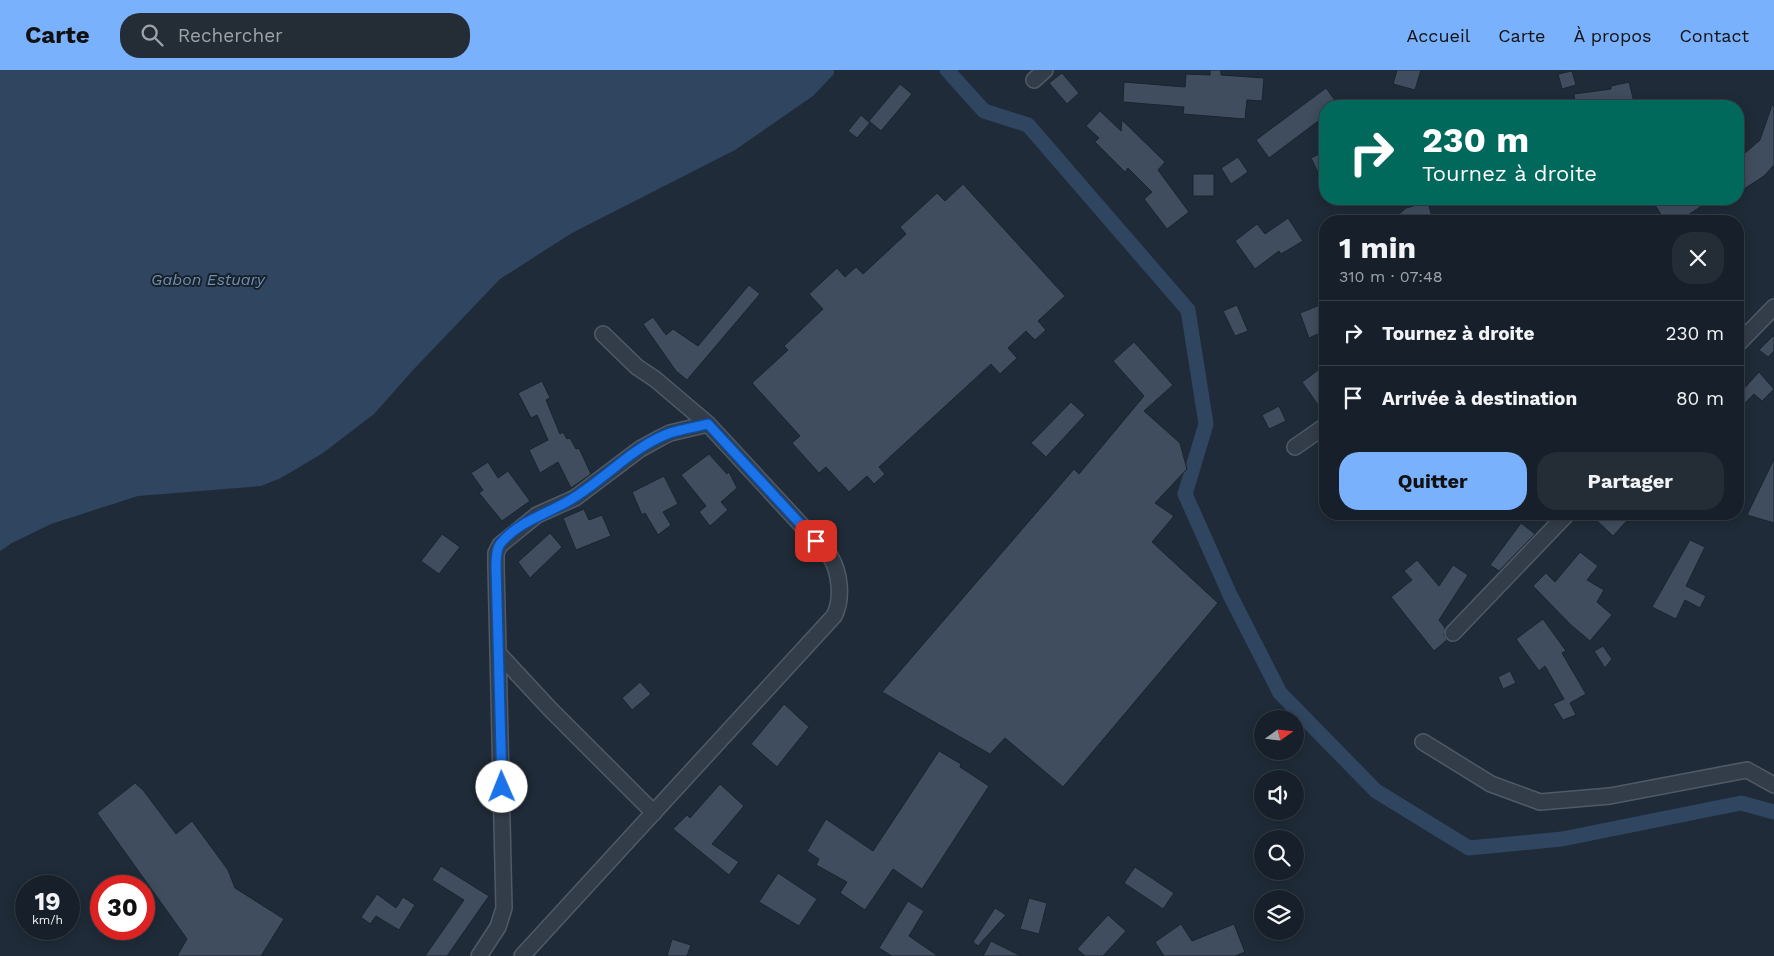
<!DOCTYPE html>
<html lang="fr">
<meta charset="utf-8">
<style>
:root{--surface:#17202a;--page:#242d36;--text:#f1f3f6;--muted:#9ea3a8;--line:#363e47;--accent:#7ab1fd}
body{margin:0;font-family:"Work Sans",sans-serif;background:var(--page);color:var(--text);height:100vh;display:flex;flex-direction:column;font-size:19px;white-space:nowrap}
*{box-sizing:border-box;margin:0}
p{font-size:16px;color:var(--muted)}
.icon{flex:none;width:28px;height:28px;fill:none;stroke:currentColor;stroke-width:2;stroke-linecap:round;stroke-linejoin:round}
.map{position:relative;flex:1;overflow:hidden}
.sheet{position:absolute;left:1319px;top:145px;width:425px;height:305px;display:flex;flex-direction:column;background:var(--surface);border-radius:20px;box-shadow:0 2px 12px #0003,0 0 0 1px var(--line)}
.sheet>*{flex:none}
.top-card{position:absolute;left:1319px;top:30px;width:425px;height:105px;border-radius:20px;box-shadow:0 2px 12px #0003,0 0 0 1px var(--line);background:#00695c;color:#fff;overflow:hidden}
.needle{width:32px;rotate:75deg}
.tools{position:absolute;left:1254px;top:640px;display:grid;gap:10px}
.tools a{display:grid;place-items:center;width:50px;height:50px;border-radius:50%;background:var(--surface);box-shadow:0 2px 12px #0003,0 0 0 1px var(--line);font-size:25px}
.speed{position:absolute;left:15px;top:805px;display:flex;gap:10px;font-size:25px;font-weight:700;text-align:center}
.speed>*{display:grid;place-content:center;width:65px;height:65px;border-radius:50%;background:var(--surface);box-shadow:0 2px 12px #0003,0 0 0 1px var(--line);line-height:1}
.speed small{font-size:12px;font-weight:400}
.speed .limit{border:8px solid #d22;background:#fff;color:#111}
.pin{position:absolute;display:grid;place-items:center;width:42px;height:42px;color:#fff;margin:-21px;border-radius:10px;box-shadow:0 2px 8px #0006}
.me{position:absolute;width:55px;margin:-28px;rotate:359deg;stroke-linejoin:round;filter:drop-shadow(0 0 4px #0008)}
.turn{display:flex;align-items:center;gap:18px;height:105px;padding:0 20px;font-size:22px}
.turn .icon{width:65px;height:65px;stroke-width:2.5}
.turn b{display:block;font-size:35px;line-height:42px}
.round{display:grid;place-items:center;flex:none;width:52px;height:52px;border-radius:20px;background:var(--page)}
.head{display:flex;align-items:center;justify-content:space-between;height:85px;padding:0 20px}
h1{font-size:30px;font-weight:700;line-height:38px}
.button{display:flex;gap:10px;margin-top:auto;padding:10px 20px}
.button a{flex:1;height:58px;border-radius:20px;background:var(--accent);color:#111;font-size:20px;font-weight:700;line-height:58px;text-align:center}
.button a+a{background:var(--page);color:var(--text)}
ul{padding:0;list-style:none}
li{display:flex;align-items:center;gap:15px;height:65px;padding:0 20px;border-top:1px solid var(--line)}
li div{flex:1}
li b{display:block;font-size:19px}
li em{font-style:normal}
header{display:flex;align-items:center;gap:30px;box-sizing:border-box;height:70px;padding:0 25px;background:var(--accent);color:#111}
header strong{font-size:24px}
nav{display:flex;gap:28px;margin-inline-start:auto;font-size:18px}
.search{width:350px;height:45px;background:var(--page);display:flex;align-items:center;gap:12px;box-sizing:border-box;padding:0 18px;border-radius:20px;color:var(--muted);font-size:19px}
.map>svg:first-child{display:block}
.water{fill:#30455f}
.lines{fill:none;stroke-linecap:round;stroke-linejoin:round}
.canal{stroke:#30455f;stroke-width:15}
.building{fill:#404d5e;stroke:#1a242f}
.minor-casing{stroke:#505a67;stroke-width:18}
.minor{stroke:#333d49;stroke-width:15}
.route-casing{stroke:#114b97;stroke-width:12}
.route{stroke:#1a73e8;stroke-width:9}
.labels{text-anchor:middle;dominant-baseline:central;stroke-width:4;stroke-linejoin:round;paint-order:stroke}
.water-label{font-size:16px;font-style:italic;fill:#738fb0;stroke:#18222d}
</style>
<header>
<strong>Carte</strong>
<div class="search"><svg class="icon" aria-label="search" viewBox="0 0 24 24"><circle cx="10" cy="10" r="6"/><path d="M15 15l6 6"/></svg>Rechercher</div>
<nav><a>Accueil</a><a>Carte</a><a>À propos</a><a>Contact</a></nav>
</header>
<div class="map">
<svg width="1774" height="886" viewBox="0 0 1774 886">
<rect width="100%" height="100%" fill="#1f2b38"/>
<path class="water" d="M0,0H834V4L813,26L735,80L572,163L500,209L414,299L374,344L323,383L281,408L261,416L138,426L51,454L12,473L0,481Z"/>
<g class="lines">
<path class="canal" d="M947,0L984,41L1028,55L1188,240L1206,354L1185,424L1230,525L1280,623L1376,721L1469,778L1562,769L1741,733L1774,742"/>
</g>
<path class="building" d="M1210,0H1221V5L1264,8L1262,31L1247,30L1245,49L1183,44L1184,37L1123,32L1124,12L1185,17L1186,4L1210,5Z
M1397,0H1421L1415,20L1393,14Z
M1572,1L1576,15L1562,19L1558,4Z
M1062,3L1079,23L1067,34L1049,13Z
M1629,12L1635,36H1575L1574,24L1611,19V16Z
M900,14L912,24L881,61L869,51Z
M1326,18L1339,36H1325V46L1269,88L1256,70Z
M1772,35H1774V95L1764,106L1738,123V86L1745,83L1760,70Z
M1100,41L1121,61L1122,50L1165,92L1158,100L1189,142L1167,159L1144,129L1152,122L1128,98L1125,102L1095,72L1099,68L1086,56Z
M861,45L870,53L857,68L848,61Z
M1325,81V117L1311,88Z
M1238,87L1248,102L1231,114L1221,98Z
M1193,104H1214V126H1193Z
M963,114L1065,226L1038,251L1046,260L1035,270L1026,261L1008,278L1017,288L1000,304L991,294L879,397L885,404L874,414L867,406L849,422L826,397L819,403L792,373L800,366L752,313L788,280L784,276L823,239L809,224L837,198L845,207L856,197L863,204L906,164L900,157L937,123L945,131Z
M1665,129H1697L1703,135L1679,151H1665L1655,135Z
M1428,132L1433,151H1391L1406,138Z
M1288,148L1303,171L1281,184L1279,181L1255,199L1235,171L1257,154L1265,164Z
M749,215L760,224L687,310L676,301L643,254L653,247L666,265L673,259L698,276Z
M1325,233V261L1309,268L1300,243Z
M1237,235L1248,261L1235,266L1223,241Z
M1774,265V281L1768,287L1759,280Z
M1134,272L1173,315L1144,341L1180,373L1187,399L1155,433L1174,446L1152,472L1218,533L1063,717L1005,668L990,684L882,622L1074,399L1079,404L1144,326L1113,291Z
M1325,295V345L1302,312Z
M1759,302L1774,319L1762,331L1754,324L1738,340V325Z
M542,311L550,328L546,330L560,364L563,362L567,369L570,368L576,379L579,378L591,404L571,418L558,392L540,403L529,380L548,370L537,345L531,348L518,323Z
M1071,332L1085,345L1046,387L1031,373Z
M1279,336L1286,351L1269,359L1262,345Z
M709,384L727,404L729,402L737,418L721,432L728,440L710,456L699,442L706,436L681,405Z
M1774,389V453L1747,445Z
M488,392L498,408L508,401L530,431L502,451L479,423L483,420L471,403Z
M664,406L678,434L663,442L671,455L658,465L645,443L642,445L632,422Z
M584,439L589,450L602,445L611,466L576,480L563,448Z
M1590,444H1633L1613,466Z
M1521,453L1535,464L1499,501L1490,495Z
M550,463L562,477L530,508L518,492Z
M442,464L460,477L439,504L421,491Z
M1690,470L1705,477L1686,516L1706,526L1700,538L1685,530L1676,549L1652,537Z
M1580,482L1598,496L1587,510L1604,520L1597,532L1612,545L1590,571L1571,555L1533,516L1546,503L1555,512Z
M1417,490L1439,516L1453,495L1468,505L1439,550L1445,558L1444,565L1447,570L1434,581L1391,527L1412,510L1404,501Z
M1543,549L1566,581L1562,583L1586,624L1570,633L1576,645L1563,650L1553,634L1564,629L1545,596L1539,601L1516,569Z
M1603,576L1612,589L1605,598L1594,581Z
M1510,601L1516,613L1503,619L1498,607Z
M640,612L651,624L632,640L622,628Z
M784,634L809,657L777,697L751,674Z
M939,681L961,694L960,697L989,716L922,819L893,799L865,840L840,823L847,812L816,795L819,789L807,781L826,749L873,781Z
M135,713L143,720L176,764L192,751L228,800L235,818L284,849L261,886H177L187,869L97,743Z
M720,714L744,736L712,774L739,792L729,805L673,759L687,745L690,748Z
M441,796L489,826L447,886H425L464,830L432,810Z
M1135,797L1174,823L1163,839L1124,813Z
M778,803L817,829L799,856L759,832Z
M377,824L396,838L403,827L415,835L399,860L376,846L370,854L361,847Z
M1029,828L1047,833L1039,864L1020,859Z
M908,831L924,841L909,866L938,886H892L879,878Z
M995,838L1006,845L978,876L973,872Z
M1108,845L1126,861L1103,886H1085L1077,879Z
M1181,854L1192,871L1234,854L1245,882L1235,886H1164L1155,872Z
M672,869L691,875L687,886H667Z
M991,871L1021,886H983Z"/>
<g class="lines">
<defs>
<path id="minor" d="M1034,10L1045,0
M1738,274L1774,237
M1295,377L1325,356
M1453,563L1567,444
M499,584L551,640L654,743
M1423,672L1491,714L1540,732L1610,726L1747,700L1774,715
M479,886L498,857L504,838L496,496V483L500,475L537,445L575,428L640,379L660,368L670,363L708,354
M522,886L834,546C843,529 840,502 830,486L708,354L655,309L637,297L603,264"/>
</defs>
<use href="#minor" class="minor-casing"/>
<use href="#minor" class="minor"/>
</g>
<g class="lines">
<defs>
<path id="route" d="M502,717L496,496C496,489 496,480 500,474C519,450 551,443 575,427C607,407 634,376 670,363C682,359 696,357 708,354L816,471"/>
</defs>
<use href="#route" class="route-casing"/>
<use href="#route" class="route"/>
</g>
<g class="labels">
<g class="water-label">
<text x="208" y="209">Gabon Estuary</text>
</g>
</g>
</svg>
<div class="tools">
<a><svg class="needle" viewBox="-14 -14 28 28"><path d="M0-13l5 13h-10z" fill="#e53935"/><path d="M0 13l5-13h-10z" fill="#9ea3a8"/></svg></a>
<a><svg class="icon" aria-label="sound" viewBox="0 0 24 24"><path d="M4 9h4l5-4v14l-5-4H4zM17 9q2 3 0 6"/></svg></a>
<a><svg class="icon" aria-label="search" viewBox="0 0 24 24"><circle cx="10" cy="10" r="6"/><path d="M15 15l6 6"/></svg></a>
<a><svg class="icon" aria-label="layers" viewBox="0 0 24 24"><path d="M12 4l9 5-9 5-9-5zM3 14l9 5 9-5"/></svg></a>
</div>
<div class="speed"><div>19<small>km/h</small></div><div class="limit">30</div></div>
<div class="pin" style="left:816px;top:471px;background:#d93025"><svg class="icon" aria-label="arrive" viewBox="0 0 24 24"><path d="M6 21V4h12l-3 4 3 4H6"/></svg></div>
<svg class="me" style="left:502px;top:717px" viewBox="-20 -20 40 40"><circle r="19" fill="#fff"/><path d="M0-13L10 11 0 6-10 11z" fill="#1a73e8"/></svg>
<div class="top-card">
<div class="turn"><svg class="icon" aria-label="right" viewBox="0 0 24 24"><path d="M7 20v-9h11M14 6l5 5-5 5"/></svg><div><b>230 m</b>Tournez à droite</div></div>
</div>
<section class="sheet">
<div class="head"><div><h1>1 min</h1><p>310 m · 07:48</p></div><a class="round"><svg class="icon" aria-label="close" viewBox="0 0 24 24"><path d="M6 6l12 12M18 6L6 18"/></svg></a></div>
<ul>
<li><svg class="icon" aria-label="right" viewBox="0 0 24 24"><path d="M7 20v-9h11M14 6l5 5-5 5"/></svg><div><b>Tournez à droite</b></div><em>230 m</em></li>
<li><svg class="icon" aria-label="arrive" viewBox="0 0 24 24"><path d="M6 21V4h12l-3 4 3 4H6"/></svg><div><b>Arrivée à destination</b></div><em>80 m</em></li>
</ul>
<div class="button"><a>Quitter</a><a>Partager</a></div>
</section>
</div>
